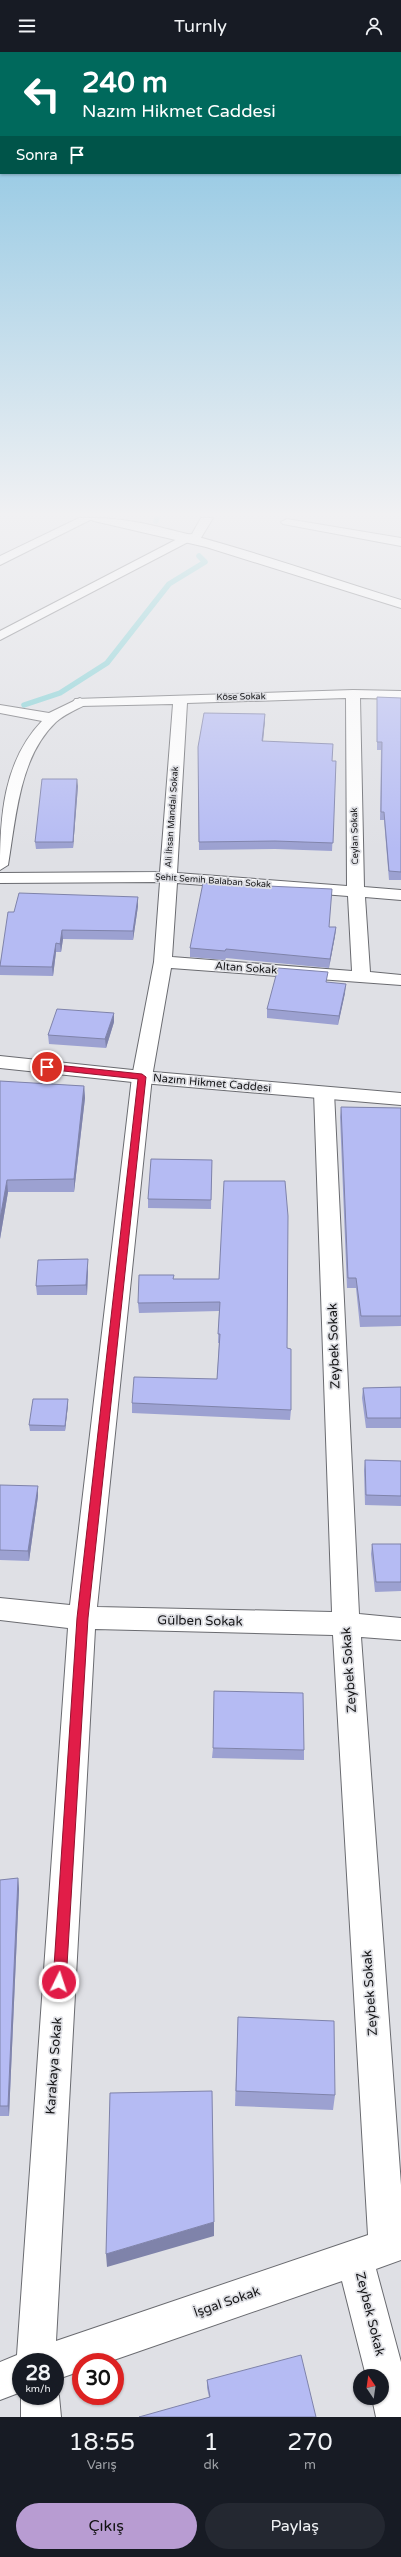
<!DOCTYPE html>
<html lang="tr">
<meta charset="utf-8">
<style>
:root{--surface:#171b24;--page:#242831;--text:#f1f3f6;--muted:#9ea1a6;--accent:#b89cd2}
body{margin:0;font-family:"Varela Round",sans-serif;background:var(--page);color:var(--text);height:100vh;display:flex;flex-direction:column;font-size:15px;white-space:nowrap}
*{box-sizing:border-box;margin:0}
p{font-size:13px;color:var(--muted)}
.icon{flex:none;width:22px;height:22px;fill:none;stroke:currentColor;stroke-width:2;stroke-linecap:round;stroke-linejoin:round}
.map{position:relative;height:2365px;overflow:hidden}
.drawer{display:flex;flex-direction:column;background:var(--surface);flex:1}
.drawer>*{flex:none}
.guide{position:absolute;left:0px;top:0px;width:401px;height:122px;box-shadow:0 1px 3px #0004;background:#00695c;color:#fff;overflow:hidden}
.needle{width:26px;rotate:347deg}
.controls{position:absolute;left:353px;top:2317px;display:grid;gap:8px}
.controls a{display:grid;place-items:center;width:36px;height:36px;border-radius:50%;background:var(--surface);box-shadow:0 1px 3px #0004;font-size:20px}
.speed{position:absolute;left:12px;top:2301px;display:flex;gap:8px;font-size:20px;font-weight:700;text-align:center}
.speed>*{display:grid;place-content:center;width:52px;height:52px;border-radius:50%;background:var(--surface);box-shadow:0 1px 3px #0004;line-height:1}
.speed small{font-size:10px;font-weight:400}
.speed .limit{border:6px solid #d22;background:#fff;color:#111}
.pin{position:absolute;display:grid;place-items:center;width:34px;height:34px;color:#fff;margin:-17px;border:2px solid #fff;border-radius:50%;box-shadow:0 1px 4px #0007}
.me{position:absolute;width:44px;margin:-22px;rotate:4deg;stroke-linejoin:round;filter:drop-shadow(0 0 3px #0008)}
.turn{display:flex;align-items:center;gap:14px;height:84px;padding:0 16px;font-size:18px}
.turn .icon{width:52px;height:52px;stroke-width:2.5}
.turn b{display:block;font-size:28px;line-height:34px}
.then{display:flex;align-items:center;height:38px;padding:0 16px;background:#0003;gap:8px;font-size:15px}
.eta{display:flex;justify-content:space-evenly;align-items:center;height:68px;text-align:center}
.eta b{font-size:24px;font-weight:600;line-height:28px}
.button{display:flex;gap:8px;margin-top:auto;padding:8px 16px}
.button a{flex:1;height:46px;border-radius:24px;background:var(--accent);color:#111;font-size:16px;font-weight:600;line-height:46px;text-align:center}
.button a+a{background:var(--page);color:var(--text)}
header{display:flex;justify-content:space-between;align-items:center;height:52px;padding:0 16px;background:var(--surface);font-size:18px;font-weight:600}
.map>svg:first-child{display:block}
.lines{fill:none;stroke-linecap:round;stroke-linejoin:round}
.stream{stroke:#80d0d4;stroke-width:5.5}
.minor-casing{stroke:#6a6b70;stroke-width:2}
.tertiary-casing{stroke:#6a6b70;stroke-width:2}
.minor{fill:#fff;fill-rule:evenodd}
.tertiary{fill:#fff;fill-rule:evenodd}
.wall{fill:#9ca1d1}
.shaded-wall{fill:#7f83aa}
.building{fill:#b5bbf3;stroke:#7f83aa}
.route{fill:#e11d48;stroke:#92132f}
.labels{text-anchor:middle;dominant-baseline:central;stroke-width:3.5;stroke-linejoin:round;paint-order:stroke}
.far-street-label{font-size:9px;fill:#161618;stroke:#dfe0e5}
.street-label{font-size:11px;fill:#161618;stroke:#dfe0e5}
.near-street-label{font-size:13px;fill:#161618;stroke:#dfe0e5}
</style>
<header><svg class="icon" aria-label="menu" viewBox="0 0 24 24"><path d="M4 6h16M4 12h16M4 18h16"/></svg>Turnly<svg class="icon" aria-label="person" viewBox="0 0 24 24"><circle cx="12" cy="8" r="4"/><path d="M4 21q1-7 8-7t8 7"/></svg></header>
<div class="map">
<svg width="401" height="2365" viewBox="0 0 401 2365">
<rect width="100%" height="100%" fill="#dfe0e5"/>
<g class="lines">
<path class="stream" d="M156,469L157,466
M24,653L60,641L107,611L169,532L205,510L199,504"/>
<defs>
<path id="minor" d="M79,466H94L0,513V504Z
M201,466H213L199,489H190L0,588V579L185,483L192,482Z
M287,467L401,486V494L283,472L281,470Z
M353,638L401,639V647L360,646L364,835L401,838V848L365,845L370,920L401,923V933L171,916L152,1025L97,1555L332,1560L314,1040L317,1036H331L334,1040L359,1562L401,1566V1588L361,1585L401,2133V2208L376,2217L401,2310V2365H376L372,2346H382V2324H366L342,2229L108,2310H81V2319L55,2328V2310H21V2344H55V2335L59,2344L61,2365H21V2340L0,2348V2310L17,2303L68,1576L0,1568V1546L70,1553L132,1025L154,910L160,830L0,831V821L160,820L173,652L80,654L73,650L75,647ZM346,646L347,834L177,821L187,651ZM177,831L348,844L352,919L172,905ZM95,1577L333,1583L368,2183L56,2289Z"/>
<path id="tertiary" d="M88,466C125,465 160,475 195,484C265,503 333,527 401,548V556L206,495L94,469Z
M80,646L87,650L85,653C75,658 64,663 56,670C19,705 16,766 8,813L0,818C0,765 3,710 42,669L0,661V653L49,661Z
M0,1004L142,1019L401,1041V1053L142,1031L0,1016Z"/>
</defs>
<use href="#minor" class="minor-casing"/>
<use href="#tertiary" class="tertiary-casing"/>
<use href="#minor" class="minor"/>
<use href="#tertiary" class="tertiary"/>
</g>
<path class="wall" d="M377,645L401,646V828H389L384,768H380L381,698H377Z
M265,662L263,690L332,709H336L332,799L275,797L199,798L198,695Z
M78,734L73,796L36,797L35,790Z
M138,845V854L133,888L63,887L61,900H56L53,924L0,923V911L14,860Z
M329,875H336L335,884L329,916L226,906L225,908L190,905V896Z
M327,930L345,941L338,973L267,966V957Z
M114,970L106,996L49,992L48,983Z
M0,1029L84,1034L85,1046L74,1140H8L0,1187Z
M341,1055L401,1056V1274L360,1275L356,1236H347L340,1065Z
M212,1108L211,1157L148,1156V1147Z
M88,1217L87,1243H37L36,1234Z
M174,1227H219L287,1296L291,1358L290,1368L132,1361V1351L217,1327L219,1291H218L219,1259L139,1261L138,1251Z
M401,1335V1376H366L362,1346L363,1336Z
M68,1353L65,1379H30L29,1373Z
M365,1408L401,1409V1454L365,1453L364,1418Z
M0,1433L38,1444L29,1509L0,1508Z
M372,1492H401V1539L375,1540L371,1502Z
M213,1696L304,1698V1708L212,1706Z
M18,1826L19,1837L9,2064H0V1828Z
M238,1965L335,2043L333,2058L235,2054Z
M207,2328L316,2365L209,2345L207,2336Z"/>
<path class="shaded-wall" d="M265,662V670L262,697V689Z
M77,727L78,734L73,796V790Z
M138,845V854L133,888V879Z
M336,875L335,884L329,916L330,907Z
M62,878L63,887L61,900L60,892Z
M56,891V900L53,924L52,915Z
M346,932L345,941L338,973L339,964Z
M114,961V970L106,996L105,987Z
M84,1034L85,1046L74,1140V1127Z
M7,1128L8,1140L0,1187V1167Z
M88,1207V1217L87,1243L86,1233Z
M68,1347V1353L65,1379V1374Z
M38,1434V1444L29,1509L28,1499Z
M18,1826L19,1837L9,2064L8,2054Z
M214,2170V2184L107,2215L106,2202Z"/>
<path class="building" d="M377,645L401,646V820L389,819L384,760H381L382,690H377Z
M204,661L265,662L262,689L333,692L332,709H336L333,791L275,789L199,790L198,695Z
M42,727H77L73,790H35Z
M203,831L332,837L329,875H336L330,907L226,897L225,899L190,896Z
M19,841L138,845L133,879L62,878L60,892L56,891L52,915L0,914L8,860H14Z
M278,916L328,920L326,930L346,932L339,964L267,957Z
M57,957L114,961L105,987L48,983Z
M0,1029L84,1034L74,1127L7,1128L0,1167Z
M341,1055L401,1056V1264H361L356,1226H348Z
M151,1107L212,1108L211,1148L148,1147Z
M224,1129H285L288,1164L287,1296L291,1297V1358L132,1351L134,1325L217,1327L220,1282H218L220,1250L138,1251L139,1223H174L173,1227H219Z
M88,1207L86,1233L36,1234L38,1208Z
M401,1335V1366H367L363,1336Z
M33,1347H68L65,1374L29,1373Z
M365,1408L401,1409V1444L366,1443Z
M0,1433L38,1434L28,1499L0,1498Z
M372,1492H401V1530H376Z
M214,1639L303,1641L304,1698L213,1696Z
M18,1826L8,2054H0V1828Z
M238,1965L334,1969L335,2043L236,2039Z
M212,2039L214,2170L106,2202L110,2041Z
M301,2303L316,2365H139L210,2345L207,2328Z"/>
<linearGradient id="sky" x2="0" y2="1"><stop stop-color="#7ebfe0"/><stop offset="0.58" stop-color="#f1f1f3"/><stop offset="1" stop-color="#f1f1f3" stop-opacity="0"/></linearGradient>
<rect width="401" height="797" fill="url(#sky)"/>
<path class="route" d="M47,1012L142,1022L146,1025L88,1566L66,1930L64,1935L59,1937L55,1935L53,1930L77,1566L138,1027L45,1017L43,1015Z"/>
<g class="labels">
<g class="far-street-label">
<text transform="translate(241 645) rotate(-1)">Köse Sokak</text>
<text transform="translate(172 765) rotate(-86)">Ali İhsan Mandalı Sokak</text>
<text transform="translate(355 784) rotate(-91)">Ceylan Sokak</text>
<text transform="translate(213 829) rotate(4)">Şehit Semih Balaban Sokak</text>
</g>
<g class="street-label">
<text transform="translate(246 916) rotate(4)">Altan Sokak</text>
<text transform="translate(212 1031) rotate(5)">Nazım Hikmet Caddesi</text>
</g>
<g class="near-street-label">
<text transform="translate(334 1294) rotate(-92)">Zeybek Sokak</text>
<text transform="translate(200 1569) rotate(1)">Gülben Sokak</text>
<text transform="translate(349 1618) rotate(-94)">Zeybek Sokak</text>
<text transform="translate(370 1941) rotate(-94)">Zeybek Sokak</text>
<text transform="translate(54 2014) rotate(-86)">Karakaya Sokak</text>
<text transform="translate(227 2250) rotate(-19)">İşgal Sokak</text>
<text transform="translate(370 2262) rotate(76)">Zeybek Sokak</text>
</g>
</g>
</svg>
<div class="controls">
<a><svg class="needle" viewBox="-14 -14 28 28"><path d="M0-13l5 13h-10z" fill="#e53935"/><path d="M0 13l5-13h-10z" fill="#9ea1a6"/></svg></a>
</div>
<div class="speed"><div>28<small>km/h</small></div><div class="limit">30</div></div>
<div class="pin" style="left:47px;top:1015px;background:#d93025"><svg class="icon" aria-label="arrive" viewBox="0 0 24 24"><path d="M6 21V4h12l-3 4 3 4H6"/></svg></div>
<svg class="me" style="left:59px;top:1930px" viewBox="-20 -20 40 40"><circle r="17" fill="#e11d48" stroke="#fff" stroke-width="3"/><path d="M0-11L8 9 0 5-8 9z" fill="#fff"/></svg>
<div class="guide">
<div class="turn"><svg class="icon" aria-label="left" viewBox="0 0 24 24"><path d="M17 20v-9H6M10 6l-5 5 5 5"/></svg><div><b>240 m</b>Nazım Hikmet Caddesi</div></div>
<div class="then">Sonra<svg class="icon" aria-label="arrive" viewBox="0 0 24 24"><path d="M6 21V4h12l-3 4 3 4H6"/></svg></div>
</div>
</div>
<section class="drawer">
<div class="eta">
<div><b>18:55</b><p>Varış</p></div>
<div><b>1</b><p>dk</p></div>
<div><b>270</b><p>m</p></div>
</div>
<div class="button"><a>Çıkış</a><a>Paylaş</a></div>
</section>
